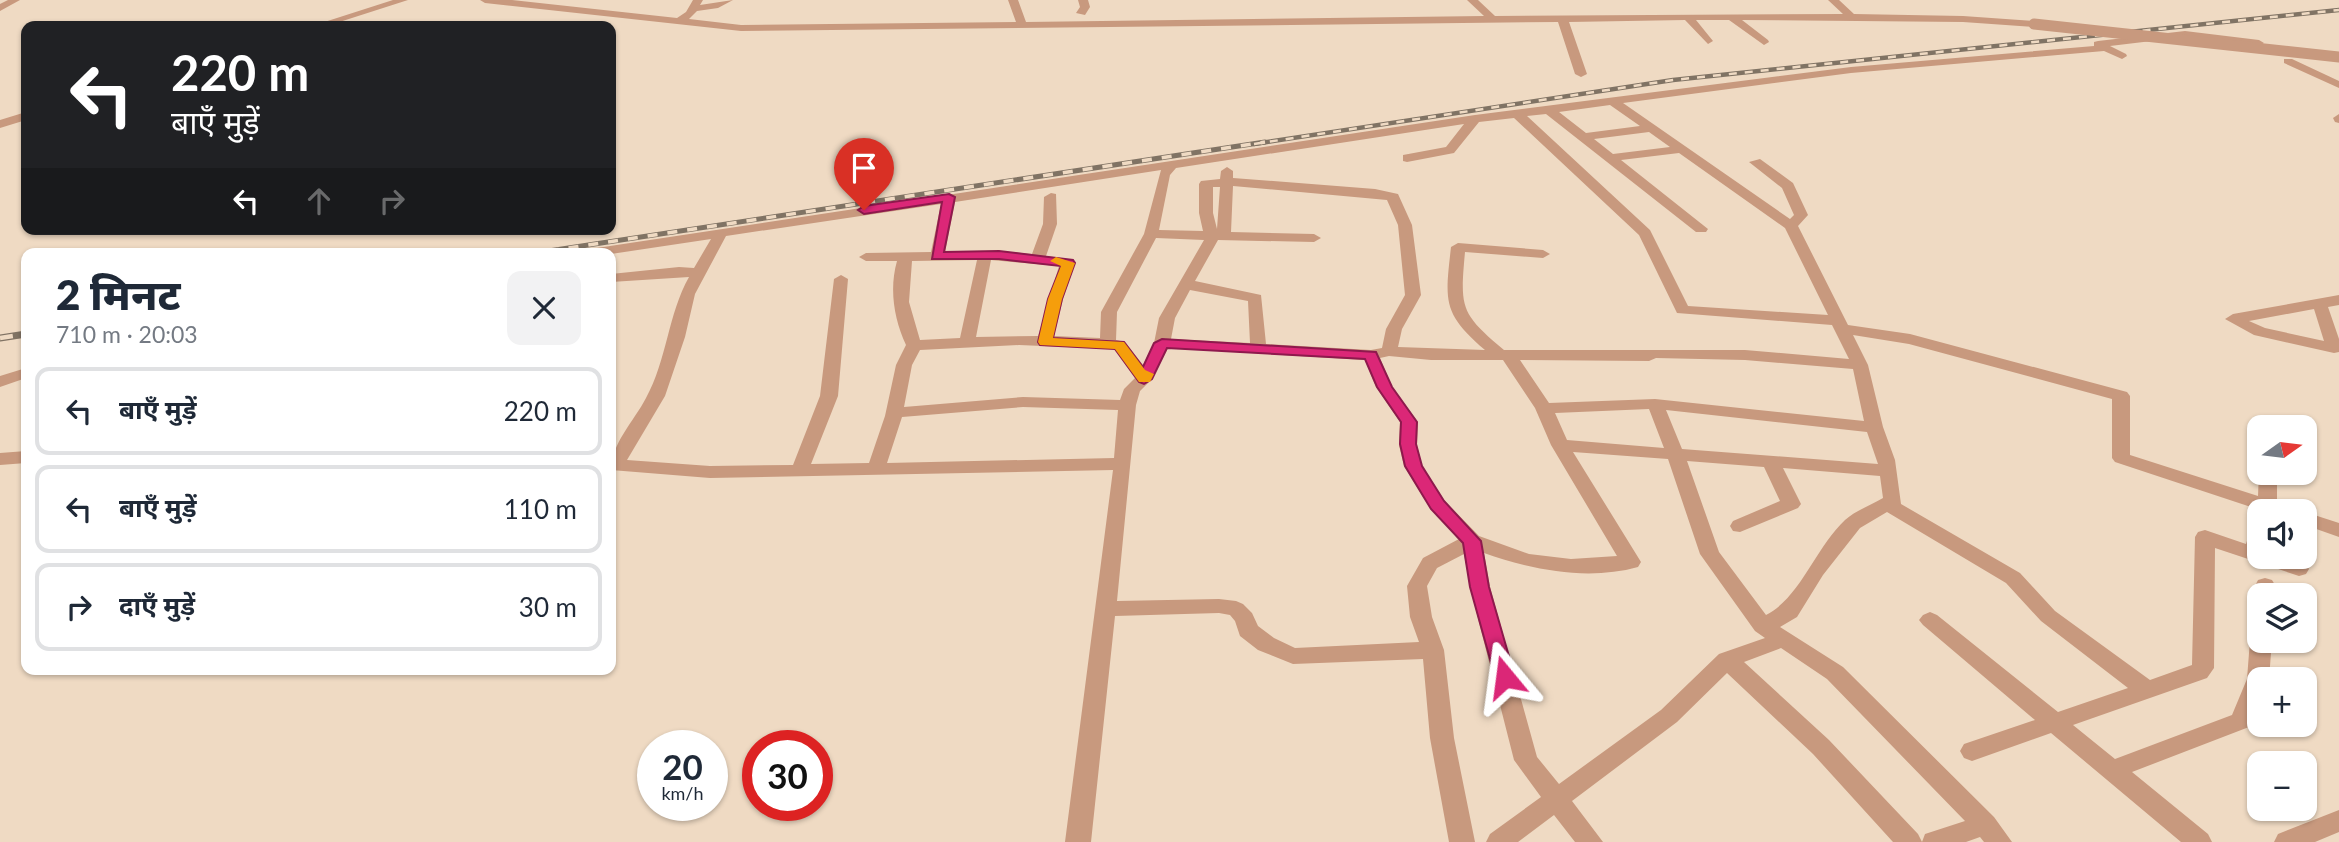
<!DOCTYPE html>
<html lang="hi">
<meta charset="utf-8">
<style>
:root{--surface:#fff;--page:#f2f2f3;--text:#1f2937;--muted:#747a83;--line:#e0e1e3}
body{margin:0;font-family:Lato,"Noto Sans Devanagari",sans-serif;background:var(--page);color:var(--text);height:100vh;display:flex;flex-direction:column;font-size:26px;white-space:nowrap}
*{box-sizing:border-box;margin:0}
p{font-size:23px;color:var(--muted)}
.icon{flex:none;width:38px;height:38px;fill:none;stroke:currentColor;stroke-width:2;stroke-linecap:round;stroke-linejoin:round}
.map{position:relative;flex:1;overflow:hidden}
.side{position:absolute;left:21px;top:248px;width:595px;height:427px;display:flex;flex-direction:column;background:var(--surface);border-radius:14px;box-shadow:0 2px 5px #0004}
.side>*{flex:none}
.banner{position:absolute;left:21px;top:21px;width:595px;height:214px;border-radius:14px;box-shadow:0 2px 5px #0004;background:#202124;color:#fff;overflow:hidden}
.needle{width:46px;rotate:76deg}
.fabs{position:absolute;left:2247px;top:415px;display:grid;gap:14px}
.fabs a{display:grid;place-items:center;width:70px;height:70px;border-radius:14px;background:var(--surface);box-shadow:0 2px 5px #0004;font-size:35px}
.speed{position:absolute;left:637px;top:730px;display:flex;gap:14px;font-size:35px;font-weight:700;text-align:center}
.speed>*{display:grid;place-content:center;width:91px;height:91px;border-radius:50%;background:var(--surface);box-shadow:0 2px 5px #0004;line-height:1}
.speed small{font-size:18px;font-weight:400}
.speed .limit{border:10px solid #d22;background:#fff;color:#111}
.pin{position:absolute;display:grid;place-items:center;width:60px;height:60px;color:#fff;margin:-72px -30px;border-radius:50% 50% 50% 0;rotate:-45deg;box-shadow:0 0 7px #0007}
.pin .icon{rotate:45deg}
.me{position:absolute;width:77px;margin:-38px;rotate:344deg;stroke-linejoin:round;filter:drop-shadow(0 0 5px #0008)}
.turn{display:flex;align-items:center;gap:24px;height:147px;padding:0 35px;font-size:32px}
.turn .icon{width:91px;height:91px;stroke-width:2.5}
.turn b{display:block;font-size:49px;line-height:60px}
.lanes{display:flex;align-items:center;height:66px;padding:0 35px;background:#0003;justify-content:center;gap:35px;direction:ltr}
.lanes .off{opacity:.35}
.round{display:grid;place-items:center;flex:none;width:74px;height:74px;border-radius:14px;background:var(--page)}
.overview{display:flex;align-items:center;justify-content:space-between;height:119px;padding:0 35px}
h1{font-size:42px;font-weight:800;line-height:52px}
ul{padding:0;list-style:none}
li{display:flex;align-items:center;gap:21px;height:88px;margin:0 14px 10px;padding:0 21px;border:4px solid var(--line);border-radius:14px}
li div{flex:1}
li b{display:block;font-size:26px}
li em{font-style:normal}
.map>svg:first-child{display:block}
.lines{fill:none;stroke-linecap:round;stroke-linejoin:round}
.minor{fill:#c8997e;fill-rule:evenodd}
.rail-far2-casing{stroke:#807364;stroke-width:4.5}
.rail-far1-casing{stroke:#807364;stroke-width:5}
.rail-casing{stroke:#807364;stroke-width:7}
.rail-far2{stroke:#efdac3;stroke-width:2.5;stroke-dasharray:8;stroke-linecap:butt}
.rail-far1{stroke:#efdac3;stroke-width:3.5;stroke-dasharray:10;stroke-linecap:butt}
.rail{stroke:#efdac3;stroke-width:4.5;stroke-dasharray:13;stroke-linecap:butt}
.minor-bridge{stroke:#c8997e;stroke-width:11}
.route{fill:#db2777;stroke:#8e194d;stroke-width:2}
.slow{fill:#f59e0b}
</style>
<div class="map">
<svg width="2339" height="842" viewBox="0 0 2339 842">
<rect width="100%" height="100%" fill="#efdac3"/>
<g class="lines">
<path class="minor" d="M8,0H20L0,11V4Z
M393,0H408L327,26H312Z
M480,0H512L677,18L686,12L693,0H703L700,5L733,0L718,8L697,11L689,19L741,25L1016,22L1008,0H1018L1026,22L1484,16L1467,0H1478L1495,16L1843,14L1828,0H1839L1854,14L1963,16L2034,21L2039,24L2034,27L1963,22L1742,20L1768,40L1769,42L1764,45L1729,20H1696L1713,41L1708,44L1685,20L1569,22L1587,74L1581,77L1575,74L1558,22L741,31L485,3Z
M1078,0H1088L1090,7L1085,15L1076,13L1080,7Z
M2185,31L2259,40L2264,43L2259,46L2185,37L2110,46L2126,54L2127,56L2122,59L2104,51L1851,73L1623,103L1790,219L1794,215L1782,188L1749,162L1760,159L1793,183L1808,215L1798,226L1848,325L1910,334L2127,392L2130,396V455L2258,496L2259,471L2277,472V502L2290,507L2293,511H2259V514L2257,509L2115,462L2112,458V399L1909,344L1853,335L1868,365L1883,427L1895,460L1901,504L2020,573L2055,611L2150,680L2192,665L2195,537L2198,532L2205,530L2246,544L2252,525L2259,524V556H2283L2306,564L2309,569L2306,574L2299,576L2215,548L2214,668L2207,678L2073,725L2115,759L2232,715L2247,679L2250,640L2253,634L2259,633V640H2272L2269,679H2259V704L2249,727L2132,772L2208,834L2212,842H2181L2051,733L1972,761L1964,758L1960,751L1964,744L2035,720L1923,625L1919,620L1923,615L1930,612L1937,615L2058,712L2128,688L2041,621L2006,583L1887,512L1860,528L1823,575L1797,617L1780,627L1843,667L1994,817L2012,842H1984L1980,837L1966,842H1893L1813,754L1727,673L1677,722L1572,801L1603,842H1575L1554,815L1518,842H1486L1490,834L1541,797L1514,760L1470,587L1464,554L1437,568L1427,586L1432,617L1444,650L1454,738L1475,842H1449L1430,738L1423,659L1293,664L1258,650L1240,636L1235,621L1230,615L1219,613L1115,616L1091,842H1065L1113,470L710,478L611,470C611,444 634,421 646,398C667,360 668,314 689,277L611,282V274L679,267L694,268L711,239L611,254H575L577,251L1475,115L1851,67L2094,46V42L2098,41ZM1610,105L1640,126L1586,133L1559,112ZM1546,114L1696,232H1706L1708,229L1621,160L1679,153L1785,228L1828,315L1688,306L1650,230L1527,116ZM1514,118L1639,235L1677,313L1832,325L1849,359L1745,350H1504C1460,313 1460,308 1465,252L1543,258L1550,254L1543,250L1458,243L1451,247C1445,301 1442,313 1485,350L1398,347L1402,329L1421,295L1412,225L1398,194L1375,189L1233,178V171L1227,167L1221,171L1220,179L1201,181L1199,184V213L1203,231L1159,230L1170,175L1176,168L1464,124L1446,147L1403,155V161L1407,162L1454,153L1479,122ZM1649,132L1670,147L1613,154L1594,139ZM1161,170L1144,234L1101,312L1100,338L1054,336L1063,299L1075,263L1068,259L1046,256L1057,224L1056,194L1051,193L1044,197L1043,224L1032,254L999,251L945,252L955,202ZM1233,186L1387,200L1398,225L1405,295L1386,329L1382,348L1371,350L1266,344L1261,295L1195,281L1218,240L1314,242L1321,238L1314,234L1231,232ZM1213,187H1220L1217,229L1213,213ZM941,204L931,252L866,253L859,257L866,261H897C889,289 894,319 906,345L896,365L885,416L869,463L811,464L838,396L848,279L841,275L834,279L820,396L793,465L710,466L627,460L665,396L685,337L695,294L726,236ZM1156,238L1204,240L1159,318L1154,343L1143,365L1125,342L1116,340L1117,312ZM977,260L960,338L920,340L909,302L912,261ZM991,260L1059,266L1038,336L976,337ZM1190,290L1248,301L1250,343L1171,339L1175,318ZM1019,345L1114,349L1135,378L1124,389L1120,400L1023,397L904,407L912,365L920,350ZM1168,348L1365,360L1376,387L1400,422L1399,445L1404,466L1430,508L1459,539L1423,558L1407,586L1410,617L1419,642L1295,648L1274,638L1258,626L1252,613L1243,604L1236,601L1219,599L1117,601L1136,405L1140,391L1152,379ZM1389,356L1431,360H1503L1535,408L1551,445L1617,556L1571,559L1529,554L1479,536L1444,500L1422,466L1417,445L1418,422L1392,387L1380,358ZM1656,358L1745,360L1853,369L1864,421L1655,399L1549,403L1520,360L1649,361ZM1023,407L1118,410L1114,458L887,463L902,417ZM1649,409L1664,448L1567,440L1555,413ZM1666,410L1867,432L1878,464L1682,449ZM1573,452L1668,459L1700,554L1755,631L1765,638L1719,654L1661,710L1559,784L1537,757L1490,587L1484,553C1531,570 1588,581 1638,567L1641,562ZM1687,461L1764,467L1780,501L1733,521L1730,526L1733,531L1740,532L1798,508L1801,504L1783,468L1880,476L1883,498C1871,505 1855,511 1845,520C1816,547 1800,598 1766,615L1719,552ZM1781,648L1827,679L1965,821L1925,834L1922,842L1918,834L1829,740L1744,662Z
M2284,59H2292L2339,81V88L2284,63Z
M26,112V120L0,128V120Z
M2339,114V123L2335,122L2333,118Z
M2339,295V305L2328,307L2339,339V352L2334,353L2254,335L2225,319L2233,314ZM2314,309L2324,341L2265,328L2249,321Z
M26,368V378L0,387V376Z
M26,451V463L0,465V453Z
M2305,512L2339,523V537L2305,525Z
M2265,578L2272,580L2275,585L2274,595H2259V601L2257,600C2253,593 2254,587 2258,580Z
M2339,810V832L2315,842H2274L2278,834Z"/>
<defs>
<path id="rail-far2" d="M1254,144L1673,80L2339,10"/>
<path id="rail-far1" d="M529,254L1265,142"/>
<path id="rail" d="M0,338L26,334"/>
</defs>
<use href="#rail-far2" class="rail-far2-casing"/>
<use href="#rail-far1" class="rail-far1-casing"/>
<use href="#rail" class="rail-casing"/>
<use href="#rail-far2" class="rail-far2"/>
<use href="#rail-far1" class="rail-far1"/>
<use href="#rail" class="rail"/>
<path class="minor-bridge" d="M2034,24L2339,57"/>
</g>
<path class="route" d="M949,194L955,197L944,252L999,251L1073,260L1075,263L1062,299L1053,338L1124,342L1143,367L1154,343L1162,339L1376,352L1392,387L1417,422L1416,444L1422,466L1444,501L1481,541L1489,587L1515,677L1512,682H1498L1495,677L1470,587L1463,543L1431,509L1405,466L1400,444L1401,422L1377,387L1365,359L1167,348L1152,379L1144,384L1139,382L1115,349L1040,345L1038,342L1048,299L1061,266L999,259H932L942,202L864,214L858,210L864,206Z"/>
<path class="slow" d="M1056,257L1075,263L1062,299L1053,338L1124,342L1145,370L1154,374L1150,382H1139L1115,349L1040,345L1038,342L1048,299L1061,266L1050,261Z"/>
</svg>
<div class="fabs">
<a><svg class="needle" viewBox="-14 -14 28 28"><path d="M0-13l5 13h-10z" fill="#e53935"/><path d="M0 13l5-13h-10z" fill="#747a83"/></svg></a>
<a><svg class="icon" aria-label="sound" viewBox="0 0 24 24"><path d="M4 9h4l5-4v14l-5-4H4zM17 9q2 3 0 6"/></svg></a>
<a><svg class="icon" aria-label="layers" viewBox="0 0 24 24"><path d="M12 4l9 5-9 5-9-5zM3 14l9 5 9-5"/></svg></a>
<a>+</a>
<a>−</a>
</div>
<div class="speed"><div>20<small>km/h</small></div><div class="limit">30</div></div>
<div class="pin" style="left:864px;top:210px;background:#d93025"><svg class="icon" aria-label="arrive" viewBox="0 0 24 24"><path d="M6 21V4h12l-3 4 3 4H6"/></svg></div>
<svg class="me" style="left:1505px;top:677px" viewBox="-20 -20 40 40"><path d="M0-17L14 15 0 8-14 15z" fill="#db2777" stroke="#fff" stroke-width="4"/></svg>
<div class="banner">
<div class="turn"><svg class="icon" aria-label="left" viewBox="0 0 24 24"><path d="M17 20v-9H6M10 6l-5 5 5 5"/></svg><div><b>220 m</b>बाएँ मुड़ें</div></div>
<div class="lanes"><svg class="icon" aria-label="left" viewBox="0 0 24 24"><path d="M17 20v-9H6M10 6l-5 5 5 5"/></svg><svg class="icon off" aria-label="ahead" viewBox="0 0 24 24"><path d="M12 20V5M6 11l6-6 6 6"/></svg><svg class="icon off" aria-label="right" viewBox="0 0 24 24"><path d="M7 20v-9h11M14 6l5 5-5 5"/></svg></div>
</div>
<section class="side">
<div class="overview"><div><h1>2 मिनट</h1><p>710 m · 20:03</p></div><a class="round"><svg class="icon" aria-label="close" viewBox="0 0 24 24"><path d="M6 6l12 12M18 6L6 18"/></svg></a></div>
<ul>
<li><svg class="icon" aria-label="left" viewBox="0 0 24 24"><path d="M17 20v-9H6M10 6l-5 5 5 5"/></svg><div><b>बाएँ मुड़ें</b></div><em>220 m</em></li>
<li><svg class="icon" aria-label="left" viewBox="0 0 24 24"><path d="M17 20v-9H6M10 6l-5 5 5 5"/></svg><div><b>बाएँ मुड़ें</b></div><em>110 m</em></li>
<li><svg class="icon" aria-label="right" viewBox="0 0 24 24"><path d="M7 20v-9h11M14 6l5 5-5 5"/></svg><div><b>दाएँ मुड़ें</b></div><em>30 m</em></li>
</ul>
</section>
</div>
